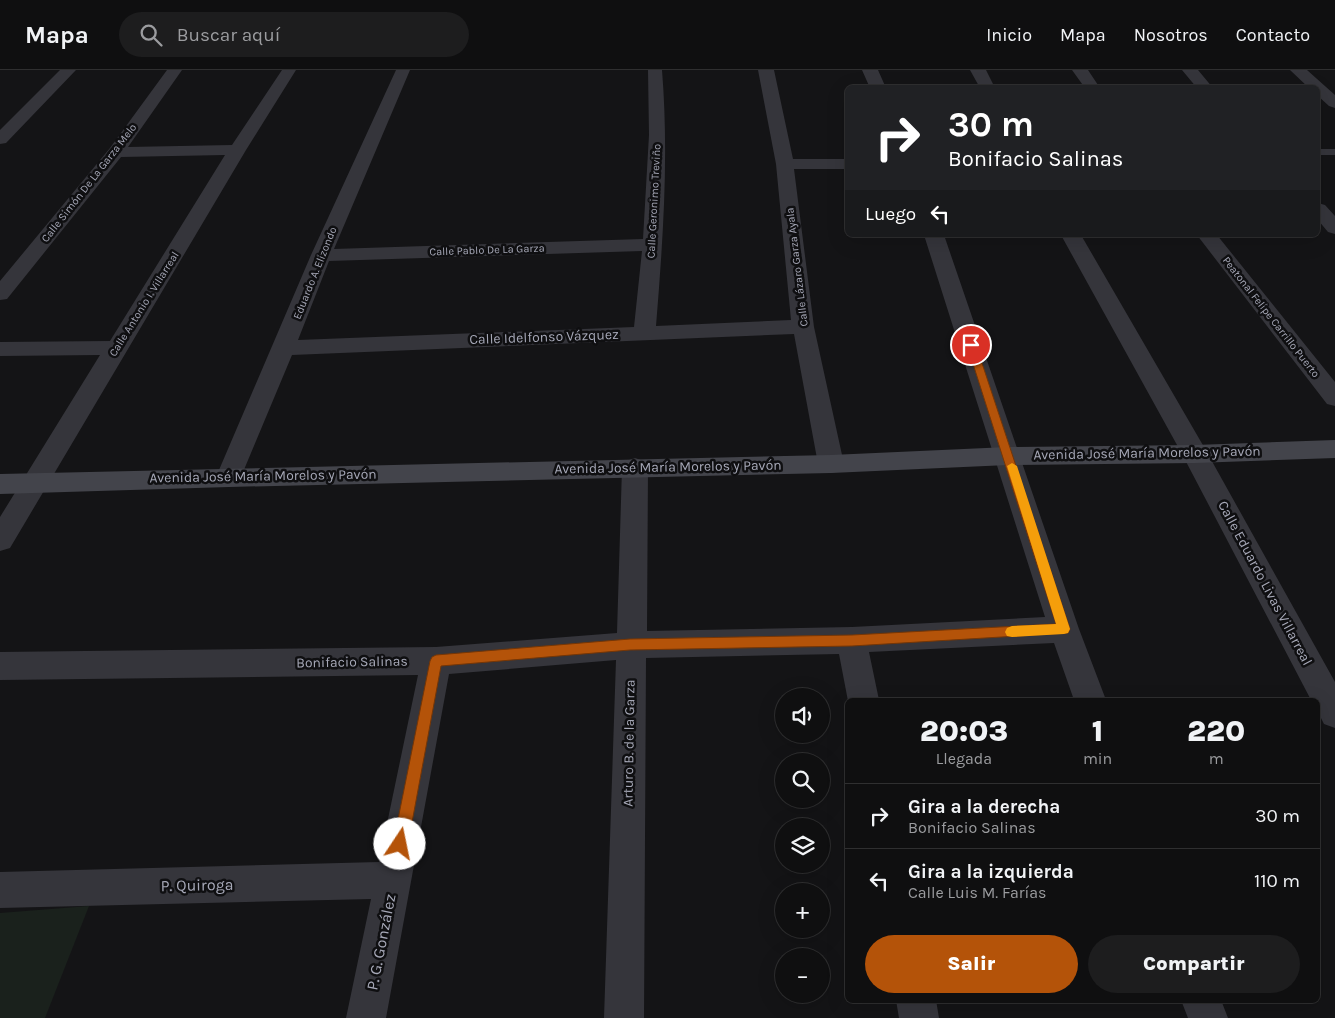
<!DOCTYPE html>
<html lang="es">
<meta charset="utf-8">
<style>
:root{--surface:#0f0f10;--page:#1d1d1e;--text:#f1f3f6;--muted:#9b9c9f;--line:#2f2f30;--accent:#b45309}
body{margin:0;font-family:Karla,sans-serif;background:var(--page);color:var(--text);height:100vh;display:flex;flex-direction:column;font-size:19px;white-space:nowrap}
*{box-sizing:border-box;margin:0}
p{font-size:16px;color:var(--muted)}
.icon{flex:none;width:28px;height:28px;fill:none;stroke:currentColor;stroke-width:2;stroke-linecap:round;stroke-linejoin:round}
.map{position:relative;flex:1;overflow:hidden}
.side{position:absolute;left:845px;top:628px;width:475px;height:305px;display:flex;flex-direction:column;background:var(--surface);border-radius:8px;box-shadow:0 5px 20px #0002,0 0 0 1px var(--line)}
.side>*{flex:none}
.hud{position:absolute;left:845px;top:15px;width:475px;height:152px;border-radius:8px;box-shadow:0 5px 20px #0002,0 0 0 1px var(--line);background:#202124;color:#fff;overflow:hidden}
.controls{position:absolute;left:775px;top:618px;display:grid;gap:10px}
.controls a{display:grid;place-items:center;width:55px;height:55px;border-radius:50%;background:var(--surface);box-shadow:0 5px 20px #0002,0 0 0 1px var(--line);font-size:25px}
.pin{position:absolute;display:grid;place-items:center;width:42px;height:42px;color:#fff;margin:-21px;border:2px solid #fff;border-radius:50%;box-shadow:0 1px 5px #0007}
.me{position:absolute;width:55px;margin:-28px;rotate:11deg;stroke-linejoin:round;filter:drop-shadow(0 0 4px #0008)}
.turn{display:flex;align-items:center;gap:18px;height:105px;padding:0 20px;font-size:22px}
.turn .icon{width:65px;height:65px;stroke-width:2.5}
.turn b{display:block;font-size:35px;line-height:42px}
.then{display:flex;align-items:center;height:48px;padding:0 20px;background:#0003;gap:10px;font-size:19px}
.eta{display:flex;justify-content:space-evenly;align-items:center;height:85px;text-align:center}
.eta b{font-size:30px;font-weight:800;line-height:35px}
.button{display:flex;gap:10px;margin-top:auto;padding:10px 20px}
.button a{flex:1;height:58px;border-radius:30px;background:var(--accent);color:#fff;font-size:20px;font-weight:800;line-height:58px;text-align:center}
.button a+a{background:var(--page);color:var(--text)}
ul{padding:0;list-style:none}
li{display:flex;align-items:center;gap:15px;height:65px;padding:0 20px;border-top:1px solid var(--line)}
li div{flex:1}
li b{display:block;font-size:19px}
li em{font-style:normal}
header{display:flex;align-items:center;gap:30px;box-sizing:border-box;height:70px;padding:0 25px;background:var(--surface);border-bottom:1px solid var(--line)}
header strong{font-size:24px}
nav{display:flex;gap:28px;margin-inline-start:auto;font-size:18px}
.search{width:350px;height:45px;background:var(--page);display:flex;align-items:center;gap:12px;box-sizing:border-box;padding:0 18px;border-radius:28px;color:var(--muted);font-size:19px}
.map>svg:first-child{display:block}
.green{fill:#1a211c}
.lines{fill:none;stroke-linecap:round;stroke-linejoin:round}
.lane{fill:#35353b;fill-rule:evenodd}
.street{fill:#35353b;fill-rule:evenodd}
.secondary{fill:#43444b;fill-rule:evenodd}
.route{fill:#b45309;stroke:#753606}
.slow{fill:#f59e0b}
.labels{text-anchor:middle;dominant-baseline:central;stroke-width:5;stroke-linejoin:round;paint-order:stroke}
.far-street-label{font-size:11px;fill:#a6a8b7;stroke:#0f0f11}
.street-label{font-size:14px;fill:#a6a8b7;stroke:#0f0f11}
.near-street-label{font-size:16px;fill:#a6a8b7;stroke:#0f0f11}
</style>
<header>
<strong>Mapa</strong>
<div class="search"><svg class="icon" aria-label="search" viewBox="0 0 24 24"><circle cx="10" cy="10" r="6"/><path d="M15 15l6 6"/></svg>Buscar aquí</div>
<nav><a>Inicio</a><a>Mapa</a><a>Nosotros</a><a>Contacto</a></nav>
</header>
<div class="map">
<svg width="1335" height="948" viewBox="0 0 1335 948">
<rect width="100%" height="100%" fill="#141416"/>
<path class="green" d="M89,836L45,948H0V843Z"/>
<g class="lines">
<path class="lane" d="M1318,79H1335V85H1318Z"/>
<path class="street" d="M60,0H76L6,73L0,74V60Z
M167,0H182L128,77L232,75L282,0H296L246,80L10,478L0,481V447L100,285L0,286V272L110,271L225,85L121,87L7,229L0,230V211L110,78Z
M396,0H410L334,179L643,169L649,65L648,0H662C669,86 663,170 656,256L791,250L776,94L758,0H774L793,89H848V99H794L814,257L844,394L840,401L831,403L822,401L818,394L794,264L292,285L238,414L229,417L220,414L216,407L311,185ZM642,181L634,257L298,270L329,191Z
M862,0H878L886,18H870Z
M970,0H986L995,18H980Z
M1072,0H1088L1100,18H1085Z
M1182,0H1198L1213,18H1197Z
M1290,0H1307L1335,25V38L1329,36L1318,26V18H1309Z
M1318,133L1325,135L1335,146V164L1328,162L1318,150Z
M924,165H944L1079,559L1106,630H1074L1054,573L869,582L879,630L848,631L839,584L646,588L644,948H604L616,590L449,604L386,948H346L371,829L0,838V802L379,792L418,605L0,610V582L436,577L617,563L622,398L626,391L635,388L644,391L648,398L647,561L852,557L1045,547Z
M1061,165H1081L1204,377L1335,612V658L1324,654L1318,642V630H1311L1182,384Z
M1197,165H1217L1335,312V336L1327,334Z
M896,930H936L939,948H899Z
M1181,930H1221L1228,948H1188Z"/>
<path class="secondary" d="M1335,370V388L1195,393L1008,395L831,403L229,417L0,424V404L831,385L1008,377L1195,375Z"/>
</g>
<path class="route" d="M971,272L976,275L1070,559L1068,563L852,576L630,580L441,596L408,774L406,779L400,781L395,779L393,774L430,591L432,587L436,585L630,569L852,565L1056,554L967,275Z"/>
<path class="slow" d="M1012,393L1017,396L1070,559L1068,563L1064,564L1012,567L1007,566L1005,562L1007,558L1012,556L1056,554L1007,396Z"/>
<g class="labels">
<g class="far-street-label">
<text transform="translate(89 113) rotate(-52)">Calle Simón De La Garza Melo</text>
<text transform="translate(654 131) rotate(-87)">Calle Geronimo Treviño</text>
<text transform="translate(487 180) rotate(-2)">Calle Pablo De La Garza</text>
<text transform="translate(797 197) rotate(-97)">Calle Lázaro Garza Ayala</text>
<text transform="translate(315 203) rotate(-68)">Eduardo A. Elizondo</text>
<text transform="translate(144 234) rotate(-58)">Calle Antonio I. Villarreal</text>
<text transform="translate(1271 247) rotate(52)">Peatonal Felipe Carrillo Puerto</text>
</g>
<g class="street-label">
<text transform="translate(544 267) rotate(-2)">Calle Idelfonso Vázquez</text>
<text transform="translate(1147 383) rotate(-1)">Avenida José María Morelos y Pavón</text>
<text transform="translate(668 397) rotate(-1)">Avenida José María Morelos y Pavón</text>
<text transform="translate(263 406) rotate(-1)">Avenida José María Morelos y Pavón</text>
<text transform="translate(1265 513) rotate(62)">Calle Eduardo Livas Villarreal</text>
<text transform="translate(352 592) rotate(-1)">Bonifacio Salinas</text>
<text transform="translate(629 673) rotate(-89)">Arturo B. de la Garza</text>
</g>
<g class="near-street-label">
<text transform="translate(197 815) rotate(-1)">P. Quiroga</text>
<text transform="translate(381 872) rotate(-79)">P. G. González</text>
</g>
</g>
</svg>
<div class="controls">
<a><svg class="icon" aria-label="sound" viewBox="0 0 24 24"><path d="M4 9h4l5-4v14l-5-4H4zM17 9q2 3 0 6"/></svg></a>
<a><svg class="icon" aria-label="search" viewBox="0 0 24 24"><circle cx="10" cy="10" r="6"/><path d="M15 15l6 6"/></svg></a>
<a><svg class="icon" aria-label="layers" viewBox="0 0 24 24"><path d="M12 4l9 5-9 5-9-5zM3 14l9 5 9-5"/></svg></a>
<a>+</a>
<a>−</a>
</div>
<div class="pin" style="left:971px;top:275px;background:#d93025"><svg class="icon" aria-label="arrive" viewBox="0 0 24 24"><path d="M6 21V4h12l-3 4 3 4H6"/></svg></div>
<svg class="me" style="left:400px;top:774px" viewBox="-20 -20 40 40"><circle r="19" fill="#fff"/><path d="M0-13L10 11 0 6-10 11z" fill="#b45309"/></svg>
<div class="hud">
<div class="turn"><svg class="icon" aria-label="right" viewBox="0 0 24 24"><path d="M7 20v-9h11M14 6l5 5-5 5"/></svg><div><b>30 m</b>Bonifacio Salinas</div></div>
<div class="then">Luego<svg class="icon" aria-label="left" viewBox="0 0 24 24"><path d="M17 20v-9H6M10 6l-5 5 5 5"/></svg></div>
</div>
<section class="side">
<div class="eta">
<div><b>20:03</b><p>Llegada</p></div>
<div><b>1</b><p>min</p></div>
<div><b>220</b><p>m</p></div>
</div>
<ul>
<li><svg class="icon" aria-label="right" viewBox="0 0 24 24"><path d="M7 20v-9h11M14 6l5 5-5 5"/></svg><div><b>Gira a la derecha</b><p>Bonifacio Salinas</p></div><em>30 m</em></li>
<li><svg class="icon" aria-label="left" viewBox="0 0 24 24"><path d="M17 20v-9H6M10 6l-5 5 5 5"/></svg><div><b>Gira a la izquierda</b><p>Calle Luis M. Farías</p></div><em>110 m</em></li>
</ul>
<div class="button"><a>Salir</a><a>Compartir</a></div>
</section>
</div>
